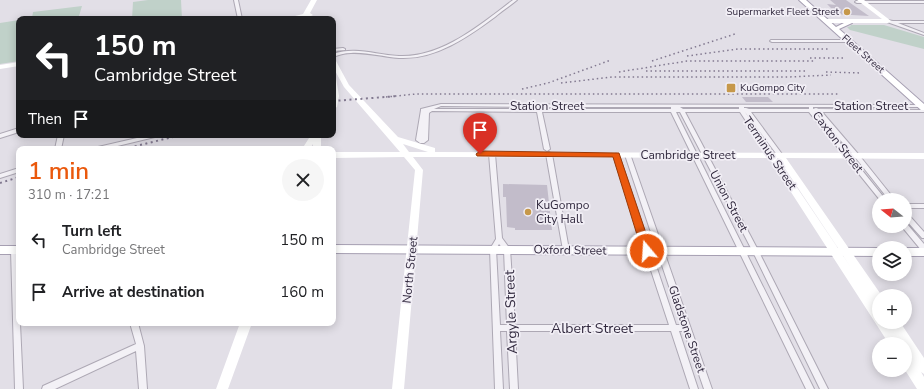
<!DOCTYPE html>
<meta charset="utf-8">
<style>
:root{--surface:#fff;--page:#f6f6f6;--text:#202124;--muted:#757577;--accent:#ea580c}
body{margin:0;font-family:"Nunito Sans",sans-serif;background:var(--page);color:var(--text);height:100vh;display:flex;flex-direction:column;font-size:15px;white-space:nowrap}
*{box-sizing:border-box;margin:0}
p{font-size:13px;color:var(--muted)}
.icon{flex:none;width:22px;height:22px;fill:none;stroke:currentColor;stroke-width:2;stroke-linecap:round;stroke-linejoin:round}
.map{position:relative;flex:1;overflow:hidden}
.details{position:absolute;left:16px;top:146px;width:320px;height:180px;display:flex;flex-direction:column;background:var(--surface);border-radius:8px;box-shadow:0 2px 10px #0003}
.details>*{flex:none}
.top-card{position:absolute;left:16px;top:16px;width:320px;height:122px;border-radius:8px;box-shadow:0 2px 10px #0003;background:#202124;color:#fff;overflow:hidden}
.needle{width:26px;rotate:287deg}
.buttons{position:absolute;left:872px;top:193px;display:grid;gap:8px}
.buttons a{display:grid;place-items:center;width:40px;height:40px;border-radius:50%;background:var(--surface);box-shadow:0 2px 10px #0003;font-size:20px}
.pin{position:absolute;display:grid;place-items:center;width:34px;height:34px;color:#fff;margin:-41px -17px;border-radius:50% 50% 50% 0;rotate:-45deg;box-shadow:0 0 4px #0007}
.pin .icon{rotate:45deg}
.me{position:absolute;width:44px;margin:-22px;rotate:342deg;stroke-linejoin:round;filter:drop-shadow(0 0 3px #0008)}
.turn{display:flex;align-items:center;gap:14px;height:84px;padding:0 12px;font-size:18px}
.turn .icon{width:52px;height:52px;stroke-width:2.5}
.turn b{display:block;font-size:28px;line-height:34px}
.then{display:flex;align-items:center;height:38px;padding:0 12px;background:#0003;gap:8px;font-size:15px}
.round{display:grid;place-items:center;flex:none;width:42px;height:42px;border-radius:21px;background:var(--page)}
.summary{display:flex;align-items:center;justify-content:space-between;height:68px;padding:0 12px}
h1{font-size:24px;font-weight:600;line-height:30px;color:var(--accent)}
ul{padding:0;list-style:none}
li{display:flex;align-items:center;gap:12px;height:52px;padding:0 12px}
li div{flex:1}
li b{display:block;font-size:15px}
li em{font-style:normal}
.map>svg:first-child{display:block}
.green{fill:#c0d1c9}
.building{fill:#c2bcca}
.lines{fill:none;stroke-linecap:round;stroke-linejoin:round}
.street-casing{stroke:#ada8b4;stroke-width:2}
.primary-casing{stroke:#a69fb2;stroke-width:2}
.street{fill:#f3f1f6;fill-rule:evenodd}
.secondary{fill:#fff;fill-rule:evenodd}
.primary{fill:#fff;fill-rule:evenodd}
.rail-far1{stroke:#827990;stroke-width:1.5;stroke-dasharray:1.5 3;stroke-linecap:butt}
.rail{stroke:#827990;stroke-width:2;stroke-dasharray:2 3.5;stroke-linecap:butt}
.route{fill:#ea580c;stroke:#983908}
.poi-dot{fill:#c6984a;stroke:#f1eef5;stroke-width:1.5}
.labels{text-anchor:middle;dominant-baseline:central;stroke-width:3.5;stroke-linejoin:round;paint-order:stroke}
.far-poi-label{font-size:10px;fill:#31293e;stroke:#f1eef5;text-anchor:end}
.far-street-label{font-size:10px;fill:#31293e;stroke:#f1eef5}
.street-label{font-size:12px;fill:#31293e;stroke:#f1eef5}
.poi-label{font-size:12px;fill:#31293e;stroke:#f1eef5;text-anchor:start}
.near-street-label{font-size:14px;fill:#31293e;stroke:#f1eef5}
</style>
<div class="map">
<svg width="924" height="389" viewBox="0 0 924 389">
<rect width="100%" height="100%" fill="#e2dfe7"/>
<path class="green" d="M148,0H181L182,19H132L133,2Z
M82,6L79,16L86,18V19H24L32,18L33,12Z
M19,20V61L0,64V23Z
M850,25H884L924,37V49L850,30L847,27L851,26Z"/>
<path class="building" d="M830,0H846L869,16L834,14L829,9H832L827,4L836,5Z
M742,97H768L773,102H746Z
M503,184L547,185L552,230H515V228L507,227L506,197H503Z"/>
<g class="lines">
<defs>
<path id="street" d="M234,0H238L242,19H238Z
M513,0H517C510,6 502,11 495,17C468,37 435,60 399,58C383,57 367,52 351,53C344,53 339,55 333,57V54C355,46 377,55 399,56C442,58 481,24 513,0Z
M856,1H924V3H857L855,2Z
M887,20L893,21H924V23H898L924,33V35L887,22Z
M771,40H848L850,41L848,42H772L770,41Z
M343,48L345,49V50L333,51V49Z
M441,104L924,105V107H813V109L816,108L819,109L924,110V112H822L859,155L895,200H889L855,157L816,112H815L886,200H880L809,112H751L782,154L783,155L782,156H778L745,112L774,155L771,157L769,156L740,112H685L759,252L828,389H820L753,252L680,112H676L814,389H806L671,112H542L550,149L547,151L544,149L537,112L432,111L429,113L428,140L424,143H420L416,140L421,110V109ZM441,106L536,107V109H434ZM540,107H671V109H541ZM680,107H739V109H683ZM744,107H809V109H749L746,108H744Z
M19,128V132L0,138V134Z
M58,135H64L61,149H55Z
M150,135H160L159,136L105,149H95L98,147Z
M492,152L495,154L502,238L510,249L515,325H669L613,155L616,153L619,155L676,325H682L625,155L626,154H630L712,389H704L684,331H679L698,389H690L671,331H515L518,389H510L507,331H500L503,389H495L490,249L496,239L489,154ZM499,244L504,250L507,325H500L496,249Z
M549,152L552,154L569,250L568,252L566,253L564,252L563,250L546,154Z
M19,168V172L0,178V174Z
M905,204H924V208H905Z
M905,213H907L924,232V238H922L905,219Z
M905,224H907L924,244V252L922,251L903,228L902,226H905Z
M14,247L16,248L17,250L19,290V323H20L23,389H15L11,250L12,248Z
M130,323H138L144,346L147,389H139L136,351L55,389H42L43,386L136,344Z"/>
<path id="primary" d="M799,0H806L836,27L848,21H852V23L839,29L924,104V110H921Z
M333,245L879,248H880L879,256L333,253Z
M0,246H19V254H0Z
M904,248H924V256H905Z"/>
</defs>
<use href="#street" class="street-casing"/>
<use href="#primary" class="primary-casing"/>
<use href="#street" class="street"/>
<path class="secondary" d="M311,0H317L310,13L313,15L309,17V19H283L303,14Z
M857,0H864L891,21L888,23H826L823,21L826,19H882Z
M333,59L336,61L349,85L398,137L435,148V152L924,153V159L786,158L882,296H879V305L875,303L879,309V322H887L892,328L888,322H900L924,358V374L921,372L924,377V389H917L905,370V353L909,355L905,349V344H889L769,158L456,157H413L423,170L404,389H392L415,170L404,157L333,158V152H400L344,87L333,67ZM403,144L428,152H409ZM777,158H778L852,269Z
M19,62V66L0,69V65Z
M333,76L336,78L339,96L337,107L333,109Z
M311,135H321V149H313V144L310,149H302Z
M240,323H252L228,389H216Z"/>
<use href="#primary" class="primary"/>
<path class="rail-far1" d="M687,56L738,49H828
M810,58H844
M652,61L735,34
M646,71H808
M619,72L687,61H816
M826,72L862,73
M561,83L612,77H789L831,75
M522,89L548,83L611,60
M386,97L416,94H840"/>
<path class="rail" d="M333,101L398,96
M124,149L181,135
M0,183L19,177"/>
</g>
<path class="route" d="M480,151L619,153L652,251L651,253H644L642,251L613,157L477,156L476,154Z"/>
<g class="poi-dot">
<circle cx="847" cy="12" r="4"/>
<rect x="726" y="83" width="10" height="10" rx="2"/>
<circle cx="528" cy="212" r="4"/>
</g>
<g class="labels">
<g class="far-poi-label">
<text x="839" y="12">Supermarket Fleet Street</text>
<text x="740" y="88" text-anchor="start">KuGompo City</text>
</g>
<g class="far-street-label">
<text transform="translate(863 54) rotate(41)">Fleet Street</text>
</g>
<g class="street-label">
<text x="547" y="106">Station Street</text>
<text x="871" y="106">Station Street</text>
<text transform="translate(838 142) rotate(52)">Caxton Street</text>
<text transform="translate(770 153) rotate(56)">Terminus Street</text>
<text x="688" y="155">Cambridge Street</text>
<text transform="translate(729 201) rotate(62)">Union Street</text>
<text transform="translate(570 250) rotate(1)">Oxford Street</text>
<text transform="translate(410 270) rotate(-84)">North Street</text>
<text transform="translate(687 329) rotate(71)">Gladstone Street</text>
</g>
<g class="poi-label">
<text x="536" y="205">KuGompo<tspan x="536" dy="14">City Hall</tspan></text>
</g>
<g class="near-street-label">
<text transform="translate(511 312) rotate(-92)">Argyle Street</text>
<text x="592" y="328">Albert Street</text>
</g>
</g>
</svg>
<div class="buttons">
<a><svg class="needle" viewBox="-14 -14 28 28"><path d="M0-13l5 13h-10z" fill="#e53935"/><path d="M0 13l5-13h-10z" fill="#757577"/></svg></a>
<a><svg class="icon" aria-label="layers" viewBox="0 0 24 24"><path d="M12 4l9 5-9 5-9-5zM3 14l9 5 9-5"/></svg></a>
<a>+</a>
<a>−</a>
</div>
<div class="pin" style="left:480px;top:154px;background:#d93025"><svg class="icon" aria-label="arrive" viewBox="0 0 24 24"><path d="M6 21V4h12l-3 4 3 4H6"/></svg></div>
<svg class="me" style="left:647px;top:251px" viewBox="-20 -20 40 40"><circle r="17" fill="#ea580c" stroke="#fff" stroke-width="3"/><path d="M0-11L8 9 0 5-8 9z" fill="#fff"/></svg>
<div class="top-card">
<div class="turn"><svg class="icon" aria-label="left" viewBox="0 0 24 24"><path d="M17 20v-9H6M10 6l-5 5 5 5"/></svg><div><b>150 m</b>Cambridge Street</div></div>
<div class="then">Then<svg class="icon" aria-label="arrive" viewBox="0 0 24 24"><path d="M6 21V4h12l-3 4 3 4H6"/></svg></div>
</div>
<section class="details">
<div class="summary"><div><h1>1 min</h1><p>310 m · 17:21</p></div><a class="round"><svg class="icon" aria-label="close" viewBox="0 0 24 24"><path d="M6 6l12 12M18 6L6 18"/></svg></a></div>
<ul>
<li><svg class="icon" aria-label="left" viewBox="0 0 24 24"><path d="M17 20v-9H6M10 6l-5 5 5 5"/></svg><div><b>Turn left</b><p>Cambridge Street</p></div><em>150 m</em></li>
<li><svg class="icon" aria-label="arrive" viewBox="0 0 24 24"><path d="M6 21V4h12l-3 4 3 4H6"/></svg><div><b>Arrive at destination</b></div><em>160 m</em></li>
</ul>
</section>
</div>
